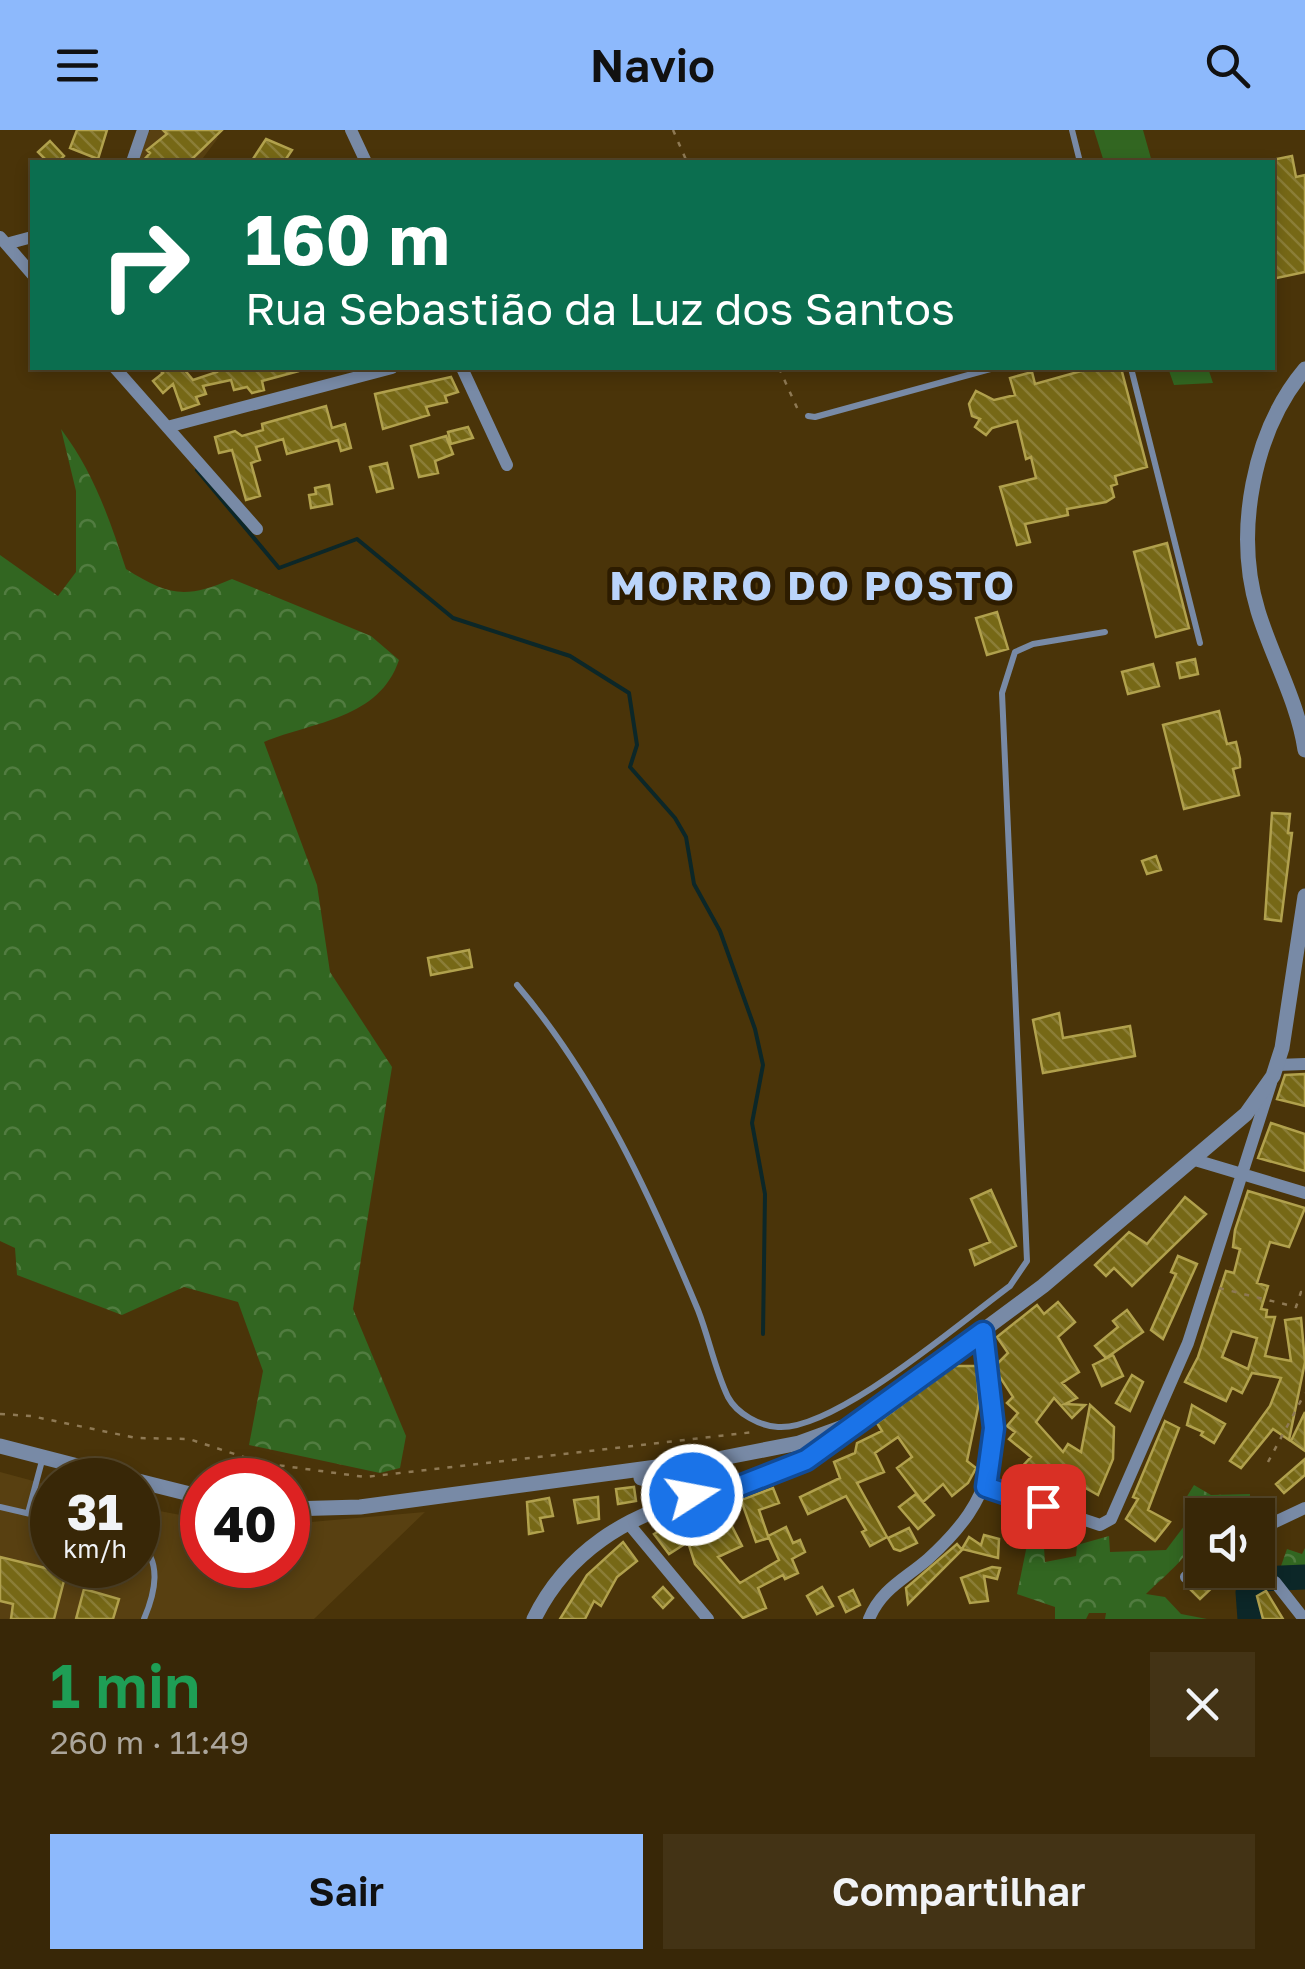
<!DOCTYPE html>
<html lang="pt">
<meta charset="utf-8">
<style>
:root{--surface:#382707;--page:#433315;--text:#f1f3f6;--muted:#aba59b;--line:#524428;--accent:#8db9fc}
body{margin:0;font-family:"Golos Text",sans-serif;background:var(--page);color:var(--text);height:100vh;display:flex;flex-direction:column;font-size:38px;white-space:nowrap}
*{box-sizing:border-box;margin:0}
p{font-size:32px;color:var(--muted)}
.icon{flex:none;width:55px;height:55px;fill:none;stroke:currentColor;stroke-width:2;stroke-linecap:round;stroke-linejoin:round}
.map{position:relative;height:1489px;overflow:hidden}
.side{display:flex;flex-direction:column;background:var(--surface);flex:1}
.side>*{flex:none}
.hud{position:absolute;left:30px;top:30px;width:1245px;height:210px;border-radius:0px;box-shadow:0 5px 15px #0003,0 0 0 2px var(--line);background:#0b6e4f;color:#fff;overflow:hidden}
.tools{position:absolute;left:1185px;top:1368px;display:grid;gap:20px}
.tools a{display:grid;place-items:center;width:90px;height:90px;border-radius:0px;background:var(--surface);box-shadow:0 5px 15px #0003,0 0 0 2px var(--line);font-size:50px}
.speed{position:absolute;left:30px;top:1328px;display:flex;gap:20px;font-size:50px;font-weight:700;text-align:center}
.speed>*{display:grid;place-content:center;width:130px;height:130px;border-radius:50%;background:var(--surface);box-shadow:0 5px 15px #0003,0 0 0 2px var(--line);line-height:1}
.speed small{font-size:25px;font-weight:400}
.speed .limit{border:15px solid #d22;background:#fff;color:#111}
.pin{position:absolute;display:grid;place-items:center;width:85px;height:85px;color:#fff;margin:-42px;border-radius:20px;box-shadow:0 5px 15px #0006}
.me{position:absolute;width:110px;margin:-55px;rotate:79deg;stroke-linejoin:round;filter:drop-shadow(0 0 8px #0008)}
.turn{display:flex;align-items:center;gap:35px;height:210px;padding:0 50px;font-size:45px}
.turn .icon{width:130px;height:130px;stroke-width:2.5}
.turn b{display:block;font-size:70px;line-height:85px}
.round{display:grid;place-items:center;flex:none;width:105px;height:105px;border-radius:0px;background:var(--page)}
.head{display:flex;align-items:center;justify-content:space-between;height:170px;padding:0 50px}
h1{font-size:60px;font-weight:600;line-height:75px;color:#1e9e55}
.button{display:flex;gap:20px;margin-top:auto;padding:20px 50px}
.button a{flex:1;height:115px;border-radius:0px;background:var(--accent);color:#111;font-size:40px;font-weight:600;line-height:115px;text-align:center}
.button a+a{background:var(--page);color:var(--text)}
header{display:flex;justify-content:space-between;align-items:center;height:130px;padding:0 50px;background:var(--accent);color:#111;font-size:45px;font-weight:600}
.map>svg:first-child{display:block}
.built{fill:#584011}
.grass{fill:#326621}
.forest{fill:url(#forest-crowns)}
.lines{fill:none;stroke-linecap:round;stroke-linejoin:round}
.stream{stroke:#0c2728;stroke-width:4}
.river{stroke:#0c2728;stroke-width:25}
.building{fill:url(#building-back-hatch);stroke:#b1a14d;stroke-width:2.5;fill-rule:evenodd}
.path{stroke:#8e7954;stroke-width:2.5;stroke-dasharray:5 8;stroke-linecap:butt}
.service{stroke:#788aa6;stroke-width:6}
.minor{stroke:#788aa6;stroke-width:12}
.tertiary{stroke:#788aa6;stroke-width:15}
.route-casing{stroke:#114b97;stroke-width:25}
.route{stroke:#1a73e8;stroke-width:18}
.labels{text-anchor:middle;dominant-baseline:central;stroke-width:10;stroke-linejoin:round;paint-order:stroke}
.district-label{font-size:40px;font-weight:bold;letter-spacing:2.5px;fill:#bad4fa;stroke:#2d1c00}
</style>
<header><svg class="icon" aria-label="menu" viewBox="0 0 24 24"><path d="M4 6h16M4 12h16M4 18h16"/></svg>Navio<svg class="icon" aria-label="search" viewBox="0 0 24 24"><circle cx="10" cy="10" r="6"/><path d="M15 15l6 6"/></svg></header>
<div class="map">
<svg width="1305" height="1489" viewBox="0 0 1305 1489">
<defs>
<pattern id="forest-crowns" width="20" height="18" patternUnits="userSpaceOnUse" patternTransform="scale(2.5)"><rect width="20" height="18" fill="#326621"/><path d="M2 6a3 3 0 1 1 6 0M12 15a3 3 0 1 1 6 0" fill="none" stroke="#517c40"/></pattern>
<pattern id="building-back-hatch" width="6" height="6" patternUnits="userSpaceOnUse" patternTransform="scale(2.5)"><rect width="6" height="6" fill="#766816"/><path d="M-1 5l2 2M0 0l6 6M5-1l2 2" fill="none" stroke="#8b7e37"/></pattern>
</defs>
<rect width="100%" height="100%" fill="#4a3409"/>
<path class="built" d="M150,0H211L218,8L200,32H137Z
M0,1342L52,1356V1435H138V1377L202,1389V1435H288V1394L425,1382L314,1489H0Z"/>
<path class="grass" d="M1094,0H1143L1152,32H1104Z
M1168,238H1208L1213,253L1174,255Z"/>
<path class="forest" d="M61,299C94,343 109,388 126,439C169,466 185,469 232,449L371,506L399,530C379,589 315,591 264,612L317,755L330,842L392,937L353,1179L406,1306L400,1338L380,1343L249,1315L263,1241L238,1172L184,1157L122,1185L17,1145L15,1118L0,1111V425L58,466L76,442V361Z
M1194,1355L1211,1365L1250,1364L1249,1378L1202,1385C1202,1418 1168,1442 1146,1464L1165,1467L1181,1484L1207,1489H1105L1106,1483H1089L1086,1489H1055V1477L1017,1464L1027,1415L1044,1418L1045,1432L1076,1426L1077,1415L1109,1406L1110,1422L1166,1420L1197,1379L1186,1368Z
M1305,1418V1443L1281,1436L1287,1419L1302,1424Z"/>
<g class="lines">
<path class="stream" d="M197,340L279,438L357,409L453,488L570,526L629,563L637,615L630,637L675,688L686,707L694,754L720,801L755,899L763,935L752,993L765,1064L763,1204"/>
<path class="river" d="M1250,1489L1248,1462L1259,1449L1305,1447"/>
</g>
<path class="building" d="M77,0H107L98,29L70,18Z
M163,0H222L192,29L142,32L150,23L147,20L167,4Z
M266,9L292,20L284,32H251Z
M50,11L64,26L58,32H48L38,22Z
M1292,26L1296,47L1305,45V142L1272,149V30Z
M158,238H183L193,250L217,242L216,238L299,241L262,251L264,260L252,263L247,257L234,260L231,250L203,256L206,264L196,267L199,274L182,280L173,254L163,263L153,251L163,243Z
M1092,238H1121L1147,337L1115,346L1117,354L1111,356L1114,367L1106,372L1067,379L1068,385L1025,394L1030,412L1017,415L1000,357L1036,348L1031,327L1026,329L1017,291L992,298L986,305L975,297L980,289L972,286L969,274L976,261L994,270L1015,265L1010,248L1032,242L1035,254Z
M451,247L458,262L445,266L447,272L426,277L429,285L383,299L375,264Z
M326,276L332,298L345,294L351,318L341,321L338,310L287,324L283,309L256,317L260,330L251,333L260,366L246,370L232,320L219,323L215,307L235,301L242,306L263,300L262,294Z
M468,297L473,308L451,314L448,302Z
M446,306L453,324L435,331L438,343L419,347L411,316Z
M387,333L393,358L377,362L370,337Z
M329,355L332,374L311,378L309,365L316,364L315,358Z
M1167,413L1189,498L1156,507L1134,422Z
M997,482L1008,519L987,525L976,488Z
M1195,529L1198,544L1180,548L1177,533Z
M1153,534L1159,556L1128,564L1122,542Z
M1219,581L1227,614L1236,612L1240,629V637L1233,639L1239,665L1184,679L1163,595Z
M1272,683L1290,684L1288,703H1292L1281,791L1265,789Z
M1156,726L1161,740L1147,744L1142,731Z
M469,820L472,837L431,845L428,828Z
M1059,883L1063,908L1130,896L1135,926L1043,943L1033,890Z
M1305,944V976L1277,969L1285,945Z
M1271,993L1305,1004V1041L1258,1028Z
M991,1060L1016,1116L975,1135L970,1120L990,1112L971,1069Z
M1248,1061L1305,1078L1289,1117L1270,1112L1257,1153L1268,1156L1261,1179L1267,1180L1266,1187H1275L1265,1226L1291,1231L1285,1190L1301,1188L1305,1232L1289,1310L1273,1299L1241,1338L1230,1331L1270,1276L1281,1248L1252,1243L1242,1263L1232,1258L1226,1271L1185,1252L1198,1227L1226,1141L1234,1143L1240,1119L1233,1117L1235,1100ZM1232,1201L1257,1208L1248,1239L1222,1227Z
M1185,1067L1206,1084L1132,1156L1114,1138L1106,1146L1095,1135L1129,1102L1147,1114Z
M1178,1126L1197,1134L1163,1209L1151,1200L1176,1144L1171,1142Z
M1058,1172L1075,1192L1058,1207L1079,1242L1062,1253L1077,1268L1065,1274L1085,1275L1072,1288L1054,1268L1036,1292L1063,1322L1068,1314L1081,1322L1090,1275L1114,1297L1113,1329L1098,1365L1080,1355L1075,1363L1057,1356L1055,1359L1032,1342L1028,1348L1019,1340L1031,1327L1009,1309L1015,1302L1007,1296L1018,1283L1007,1273L1013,1267L996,1241V1235L1008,1223L997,1207L1037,1175L1044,1184Z
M1127,1180L1143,1202L1106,1228L1095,1216L1118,1197L1113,1191Z
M1113,1225L1123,1246L1102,1256L1093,1235Z
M954,1236H976L979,1273L967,1331L976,1338L968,1353L952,1366L943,1354L923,1372L897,1338L912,1327L898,1307L875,1323L884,1342L857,1353L887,1407L870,1416L862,1402L866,1400L846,1366L808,1384L800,1367L840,1348L834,1332L855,1323L857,1313L882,1301L877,1293Z
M1132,1245L1143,1252L1130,1281L1116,1273Z
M1192,1275L1225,1294L1214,1313L1201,1305L1203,1302L1187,1295Z
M1305,1282V1321L1291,1311Z
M1165,1291L1179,1298L1148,1380L1170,1392L1155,1411L1126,1389L1138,1369L1133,1367Z
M1305,1329V1345L1284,1363L1276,1354Z
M634,1357L636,1371L618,1374L616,1359Z
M773,1358L779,1373L759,1380L768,1406L786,1397L793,1413L800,1410L805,1422L792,1429L798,1443L785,1449L783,1445L758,1458L766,1478L743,1488L695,1434L688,1412L669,1424L654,1404L691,1381L699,1387L721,1375L742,1416L718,1427L740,1453L779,1430L769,1408L756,1412L741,1370Z
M916,1364L934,1385L918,1399L899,1377Z
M598,1367L599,1389L578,1393L574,1370Z
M549,1368L553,1386L540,1388L543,1401L529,1404L527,1372Z
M1011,1382L1047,1388L1082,1402L1025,1397L1024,1406L1006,1404Z
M909,1398L917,1413L900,1421L894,1419L888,1408Z
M984,1405L999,1409L998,1428L962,1419L969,1407L981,1415Z
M623,1412L637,1431L617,1447L601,1476L594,1471L585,1489H560L587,1445Z
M957,1414L962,1420L908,1474L906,1458Z
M0,1427L66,1443L54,1489H11L13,1474L0,1471Z
M992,1437L1000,1438L997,1449L984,1446L988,1471L970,1473L961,1448Z
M1207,1442L1217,1453L1200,1469L1188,1457Z
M663,1457L673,1468L663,1478L653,1467Z
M822,1457L833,1476L817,1484L807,1466Z
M84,1459L119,1469L113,1489H76Z
M853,1460L860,1475L846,1482L839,1467Z
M1266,1461L1283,1489H1263L1257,1466Z"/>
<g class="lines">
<path class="path" d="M673,0L687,32
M779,238L798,280
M1219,1158L1296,1177L1301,1162L1305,1163
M0,1284L31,1286L136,1308L189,1309L262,1333L365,1347L754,1302
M1268,1332L1305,1263"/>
<path class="service" d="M1072,0L1080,32
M1131,238L1200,513
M808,286L815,287L994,238
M517,855C597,949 651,1067 698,1180C709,1208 715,1240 728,1267C737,1284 760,1296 778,1297C835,1301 962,1191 1010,1156L1027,1131L1002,563L1015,522L1033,514L1105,502
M0,1377L52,1389
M28,1383L43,1327
M138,1411C163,1431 155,1463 144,1489"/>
<path class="minor" d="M351,0L366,32
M132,32L143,0
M0,107L32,144
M6,114L32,107
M115,238L257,399
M462,238L507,335
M167,297L392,238
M1277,935L1305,934
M1195,1030L1305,1063
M986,1357L1100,1395L1111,1389L1188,1213L1271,953
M628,1393L708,1489
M1258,1400L1305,1378
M1186,1447L1202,1433
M1275,1452L1304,1489
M869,1489C881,1459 905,1449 928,1429C1016,1349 989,1306 983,1202"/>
<path class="tertiary" d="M1305,239C1253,301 1234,402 1258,481C1272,527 1298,572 1305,620
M0,1316L132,1350
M707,1331L799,1313L843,1297
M641,1348L686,1354
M138,1351L202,1367
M718,1363L785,1341L819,1322L1043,1156L1246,984L1273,946L1282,918L1305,766
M288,1379L360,1377L701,1331C715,1331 723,1339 723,1353L714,1366L698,1368L688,1360L687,1342L696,1333
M534,1489C566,1423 628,1383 698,1368"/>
</g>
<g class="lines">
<defs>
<path id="route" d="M692,1365L709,1368L806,1330L983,1202L994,1298L986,1357L1043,1376"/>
</defs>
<use href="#route" class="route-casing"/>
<use href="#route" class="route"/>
</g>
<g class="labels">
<g class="district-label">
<text x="813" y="455">MORRO DO POSTO</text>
</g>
</g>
</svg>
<div class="tools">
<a><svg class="icon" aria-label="sound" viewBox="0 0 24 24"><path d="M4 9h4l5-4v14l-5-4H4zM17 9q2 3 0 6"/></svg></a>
</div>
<div class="speed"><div>31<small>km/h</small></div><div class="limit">40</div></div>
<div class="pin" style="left:1043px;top:1376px;background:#d93025"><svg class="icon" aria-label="arrive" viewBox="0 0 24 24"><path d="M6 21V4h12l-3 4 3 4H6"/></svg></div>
<svg class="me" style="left:692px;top:1365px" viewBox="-20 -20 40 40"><circle r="17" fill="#1a73e8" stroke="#fff" stroke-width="3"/><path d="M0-11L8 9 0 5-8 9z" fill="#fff"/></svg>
<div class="hud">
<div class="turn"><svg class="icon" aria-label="right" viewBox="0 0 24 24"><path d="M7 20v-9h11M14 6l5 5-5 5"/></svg><div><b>160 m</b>Rua Sebastião da Luz dos Santos</div></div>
</div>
</div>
<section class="side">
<div class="head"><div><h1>1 min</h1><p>260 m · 11:49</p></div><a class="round"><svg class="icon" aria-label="close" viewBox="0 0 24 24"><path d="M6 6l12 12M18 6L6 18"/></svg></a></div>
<div class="button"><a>Sair</a><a>Compartilhar</a></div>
</section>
